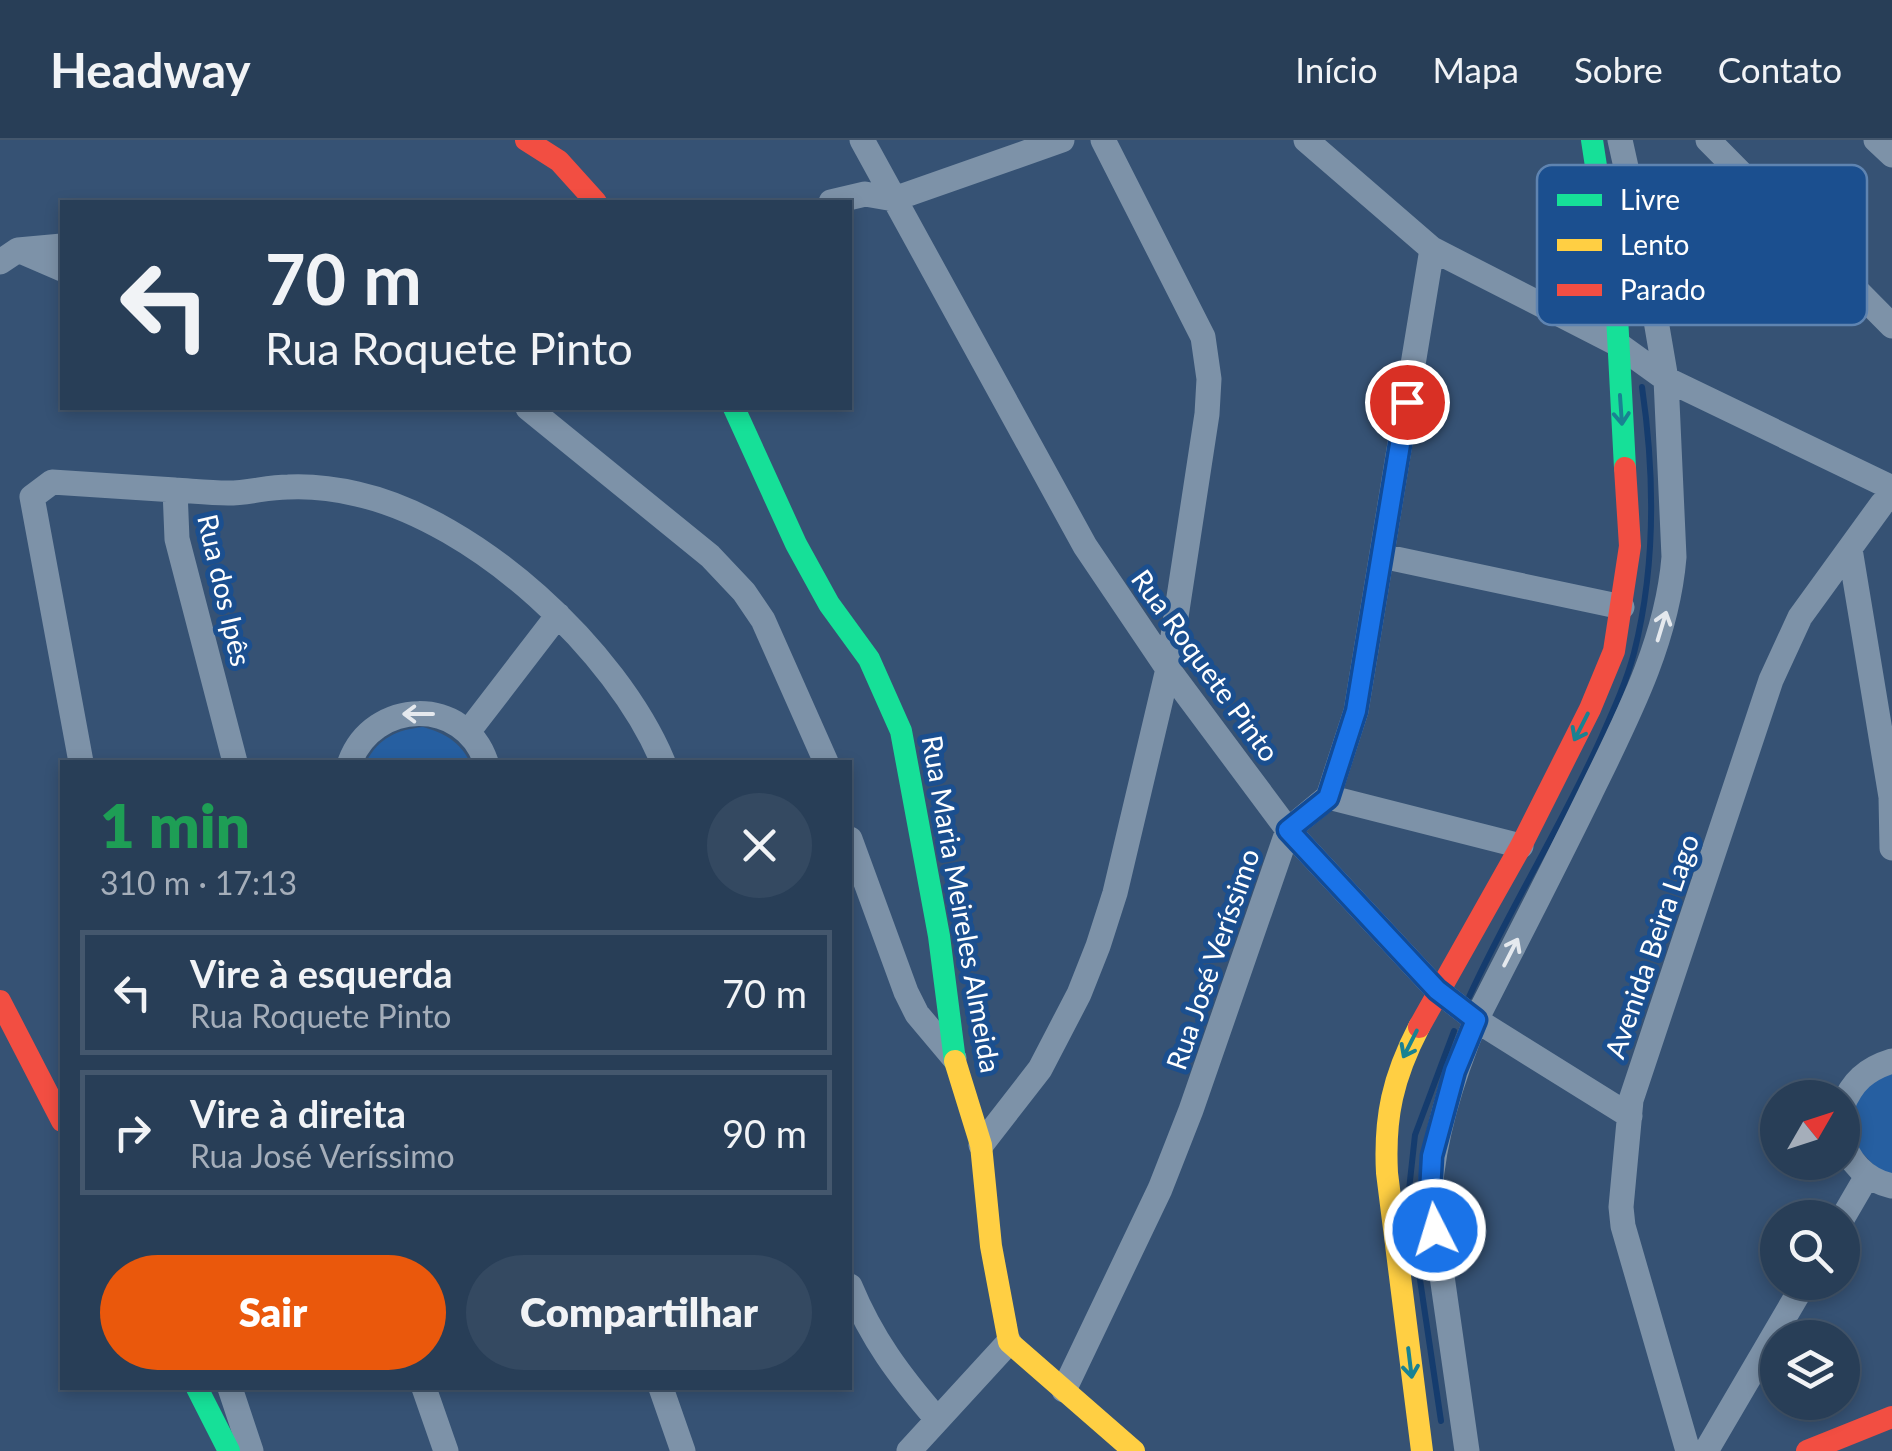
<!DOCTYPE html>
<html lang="pt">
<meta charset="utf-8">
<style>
:root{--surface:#283e57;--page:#344961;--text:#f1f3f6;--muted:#a5aeba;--line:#44576d;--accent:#ea580c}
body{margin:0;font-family:Lato,sans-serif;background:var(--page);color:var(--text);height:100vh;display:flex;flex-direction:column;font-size:38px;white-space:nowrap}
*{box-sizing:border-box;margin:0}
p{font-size:32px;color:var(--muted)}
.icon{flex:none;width:55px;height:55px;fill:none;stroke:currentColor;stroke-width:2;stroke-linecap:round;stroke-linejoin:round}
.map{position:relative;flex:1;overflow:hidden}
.details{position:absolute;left:60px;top:620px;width:792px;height:630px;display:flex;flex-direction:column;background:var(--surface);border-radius:0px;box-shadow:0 5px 15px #0003,0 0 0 2px var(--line)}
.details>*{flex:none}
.hud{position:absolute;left:60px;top:60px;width:792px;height:210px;border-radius:0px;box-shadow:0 5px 15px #0003,0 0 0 2px var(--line);background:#283e57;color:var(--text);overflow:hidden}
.needle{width:65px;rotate:51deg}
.buttons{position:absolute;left:1760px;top:940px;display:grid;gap:20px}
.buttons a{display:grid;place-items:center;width:100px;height:100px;border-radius:50%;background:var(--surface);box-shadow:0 5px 15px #0003,0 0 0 2px var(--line);font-size:50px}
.pin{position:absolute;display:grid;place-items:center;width:85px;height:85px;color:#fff;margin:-42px;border:5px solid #fff;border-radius:50%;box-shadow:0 2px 10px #0007}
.me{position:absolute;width:110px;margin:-55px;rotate:355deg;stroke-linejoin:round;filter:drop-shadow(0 0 8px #0008)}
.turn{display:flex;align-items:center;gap:35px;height:210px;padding:0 40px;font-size:45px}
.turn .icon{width:130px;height:130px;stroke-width:2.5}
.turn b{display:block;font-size:70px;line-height:85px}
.round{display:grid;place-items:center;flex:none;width:105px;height:105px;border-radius:52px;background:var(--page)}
.summary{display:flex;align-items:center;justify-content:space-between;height:170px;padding:0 40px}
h1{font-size:60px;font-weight:800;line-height:75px;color:#1e9e55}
.cta{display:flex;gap:20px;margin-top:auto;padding:20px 40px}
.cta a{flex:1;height:115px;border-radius:60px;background:var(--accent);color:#fff;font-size:40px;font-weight:800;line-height:115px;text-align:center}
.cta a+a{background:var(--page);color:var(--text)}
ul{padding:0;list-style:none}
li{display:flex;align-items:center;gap:30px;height:125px;margin:0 20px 15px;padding:0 20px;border:5px solid var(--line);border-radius:0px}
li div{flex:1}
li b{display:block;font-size:38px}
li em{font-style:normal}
header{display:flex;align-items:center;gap:60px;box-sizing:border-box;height:140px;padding:0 50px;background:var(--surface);border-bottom:2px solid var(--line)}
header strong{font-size:48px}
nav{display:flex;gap:55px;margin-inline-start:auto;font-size:35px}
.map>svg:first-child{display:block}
.green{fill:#265fa1}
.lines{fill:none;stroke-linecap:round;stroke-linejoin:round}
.stream{stroke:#153c6e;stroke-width:6}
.street{stroke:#7d92a8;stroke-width:25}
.fast{stroke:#16e098;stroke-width:22}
.slow{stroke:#ffcf43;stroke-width:22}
.jam{stroke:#f24e42;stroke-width:22}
.oneway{stroke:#198292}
.oneway2{stroke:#e5e9ee}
.route-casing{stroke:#114b97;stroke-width:25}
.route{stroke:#1a73e8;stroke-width:18}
.labels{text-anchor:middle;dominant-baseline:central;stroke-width:10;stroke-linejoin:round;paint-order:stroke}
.street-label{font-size:28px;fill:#fff;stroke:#1b4f8f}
.key{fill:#1b4f8f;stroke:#5f84b1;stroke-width:2.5}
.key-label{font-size:28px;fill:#fff}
</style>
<header>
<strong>Headway</strong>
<nav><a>Início</a><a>Mapa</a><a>Sobre</a><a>Contato</a></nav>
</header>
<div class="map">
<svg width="1892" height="1311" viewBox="0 0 1892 1311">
<rect width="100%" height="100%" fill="#365274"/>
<path class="green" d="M423,587C445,593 460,602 470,622H366C379,598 396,590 423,587Z
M1892,925V1044L1844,994C1844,949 1858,949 1892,925Z"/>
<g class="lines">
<path class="stream" d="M1469,857C1509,769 1561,687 1601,598C1613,571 1626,543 1634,513C1656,426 1655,336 1642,247
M1441,1281L1408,1059L1415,995L1454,891"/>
<path class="street" d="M862,0L1085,406L1168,529L1288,690L1437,850L1476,880L1630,976
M1306,0L1432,109L1616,203L1666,239L1892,348
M1708,0L1892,186
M1876,0L1892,15
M831,62L865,54L894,59L1062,0
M18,110L62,129
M0,122L18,110L62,106
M528,268L710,416L744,452L763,480L826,622
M1850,409L1891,657L1892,708
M1382,416L1622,467
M468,592L558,475
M81,622L32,357L52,342L175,350
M235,622L177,399L175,350C192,351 210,353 228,353C248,353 268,347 288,347C309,346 336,349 357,354C477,381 616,510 663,622
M350,622C373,559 464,556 486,622
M1328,657L1521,706
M850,699L906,852L917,874L954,918
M1842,967C1852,942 1866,929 1892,921
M1842,998C1849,1023 1867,1040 1892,1046
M981,1005L1040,929L1079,854L1098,806L1115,753L1168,529L1207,274L1209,239L1203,197L1103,0
M1842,1079L1867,1036
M850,1146C872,1199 899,1235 936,1278
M230,1248L251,1311
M424,1248L446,1311
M661,1248L683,1311
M1064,1250L1160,1049L1191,970L1288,690L1328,657L1356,571L1432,109
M909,1311L1009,1202
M1467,1311L1430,1052C1434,993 1453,935 1476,880C1514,805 1553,730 1590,654C1627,578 1667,502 1674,417L1666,239L1642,99L1620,0
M1688,1311L1623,1086L1621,1067L1631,960L1771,540L1800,477L1882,364L1892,355
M1706,1311L1805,1142"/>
<path class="fast" d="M1592,0L1616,157L1625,328
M734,268L796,404L829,464L869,519L901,591L939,796L955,921
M197,1248L229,1311"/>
<path class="slow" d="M1419,887C1393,937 1384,977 1387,1033L1422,1311
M955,921L981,1005L991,1106L1009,1202L1134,1311"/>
<path class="jam" d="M526,0L559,21L596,62
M0,861L62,981
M1419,887L1521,706L1590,569L1614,511L1630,406L1625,328
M1807,1311L1892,1277"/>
</g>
<defs><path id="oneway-shaft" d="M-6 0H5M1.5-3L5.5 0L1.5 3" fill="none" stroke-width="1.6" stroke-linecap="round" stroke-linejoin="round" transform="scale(2.5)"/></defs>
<g class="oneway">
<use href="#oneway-shaft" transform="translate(1621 270) rotate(86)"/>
<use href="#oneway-shaft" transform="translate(1581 587) rotate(117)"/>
<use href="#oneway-shaft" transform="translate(1410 904) rotate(117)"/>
<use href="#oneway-shaft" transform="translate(1410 1223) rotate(83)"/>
</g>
<g class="oneway2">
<use href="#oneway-shaft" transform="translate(1662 486) rotate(-73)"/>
<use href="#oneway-shaft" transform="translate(418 574) rotate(-180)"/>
<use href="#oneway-shaft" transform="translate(1511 812) rotate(-63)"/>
</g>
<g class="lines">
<defs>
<path id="route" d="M1407,262L1356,571L1328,658L1288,690L1437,850L1476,880L1455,931L1432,1016L1430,1052L1435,1090"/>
</defs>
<use href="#route" class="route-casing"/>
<use href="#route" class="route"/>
</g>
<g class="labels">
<g class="street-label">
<text transform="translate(225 450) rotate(77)">Rua dos Ipês</text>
<text transform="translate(1206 525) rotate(54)">Rua Roquete Pinto</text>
<text transform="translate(962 764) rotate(80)">Rua Maria Meireles Almeida</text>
<text transform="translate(1651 806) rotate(-71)">Avenida Beira Lago</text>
<text transform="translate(1212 819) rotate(-71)">Rua José Veríssimo</text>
</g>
</g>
<rect x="1537" y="25" width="330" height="160" rx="15" class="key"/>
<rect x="1557" y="54" width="45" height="12" fill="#16e098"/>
<rect x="1557" y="99" width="45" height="12" fill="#ffcf43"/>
<rect x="1557" y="144" width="45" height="12" fill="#f24e42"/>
<g class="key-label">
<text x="1620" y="70">Livre</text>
<text x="1620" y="115">Lento</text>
<text x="1620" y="160">Parado</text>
</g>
</svg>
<div class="buttons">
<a><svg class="needle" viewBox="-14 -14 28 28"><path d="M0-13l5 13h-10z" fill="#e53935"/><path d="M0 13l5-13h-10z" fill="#a5aeba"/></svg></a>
<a><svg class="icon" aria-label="search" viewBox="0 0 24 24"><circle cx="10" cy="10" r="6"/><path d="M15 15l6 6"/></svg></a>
<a><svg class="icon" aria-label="layers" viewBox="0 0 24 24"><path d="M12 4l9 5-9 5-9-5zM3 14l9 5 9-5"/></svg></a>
</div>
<div class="pin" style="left:1407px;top:262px;background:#d93025"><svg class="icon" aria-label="arrive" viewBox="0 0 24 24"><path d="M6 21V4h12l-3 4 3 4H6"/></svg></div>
<svg class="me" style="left:1435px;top:1090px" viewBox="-20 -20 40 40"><circle r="17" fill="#1a73e8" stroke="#fff" stroke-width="3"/><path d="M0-11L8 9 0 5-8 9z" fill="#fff"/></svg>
<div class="hud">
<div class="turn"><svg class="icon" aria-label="left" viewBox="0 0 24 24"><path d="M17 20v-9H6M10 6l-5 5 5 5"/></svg><div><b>70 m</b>Rua Roquete Pinto</div></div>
</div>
<section class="details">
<div class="summary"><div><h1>1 min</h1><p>310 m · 17:13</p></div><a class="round"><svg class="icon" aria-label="close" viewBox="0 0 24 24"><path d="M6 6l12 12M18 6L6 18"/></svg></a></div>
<ul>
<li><svg class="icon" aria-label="left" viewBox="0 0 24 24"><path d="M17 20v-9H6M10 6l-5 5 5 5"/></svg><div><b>Vire à esquerda</b><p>Rua Roquete Pinto</p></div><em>70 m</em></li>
<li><svg class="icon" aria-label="right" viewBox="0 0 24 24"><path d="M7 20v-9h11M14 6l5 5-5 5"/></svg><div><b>Vire à direita</b><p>Rua José Veríssimo</p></div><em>90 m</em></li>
</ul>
<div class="cta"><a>Sair</a><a>Compartilhar</a></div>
</section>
</div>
